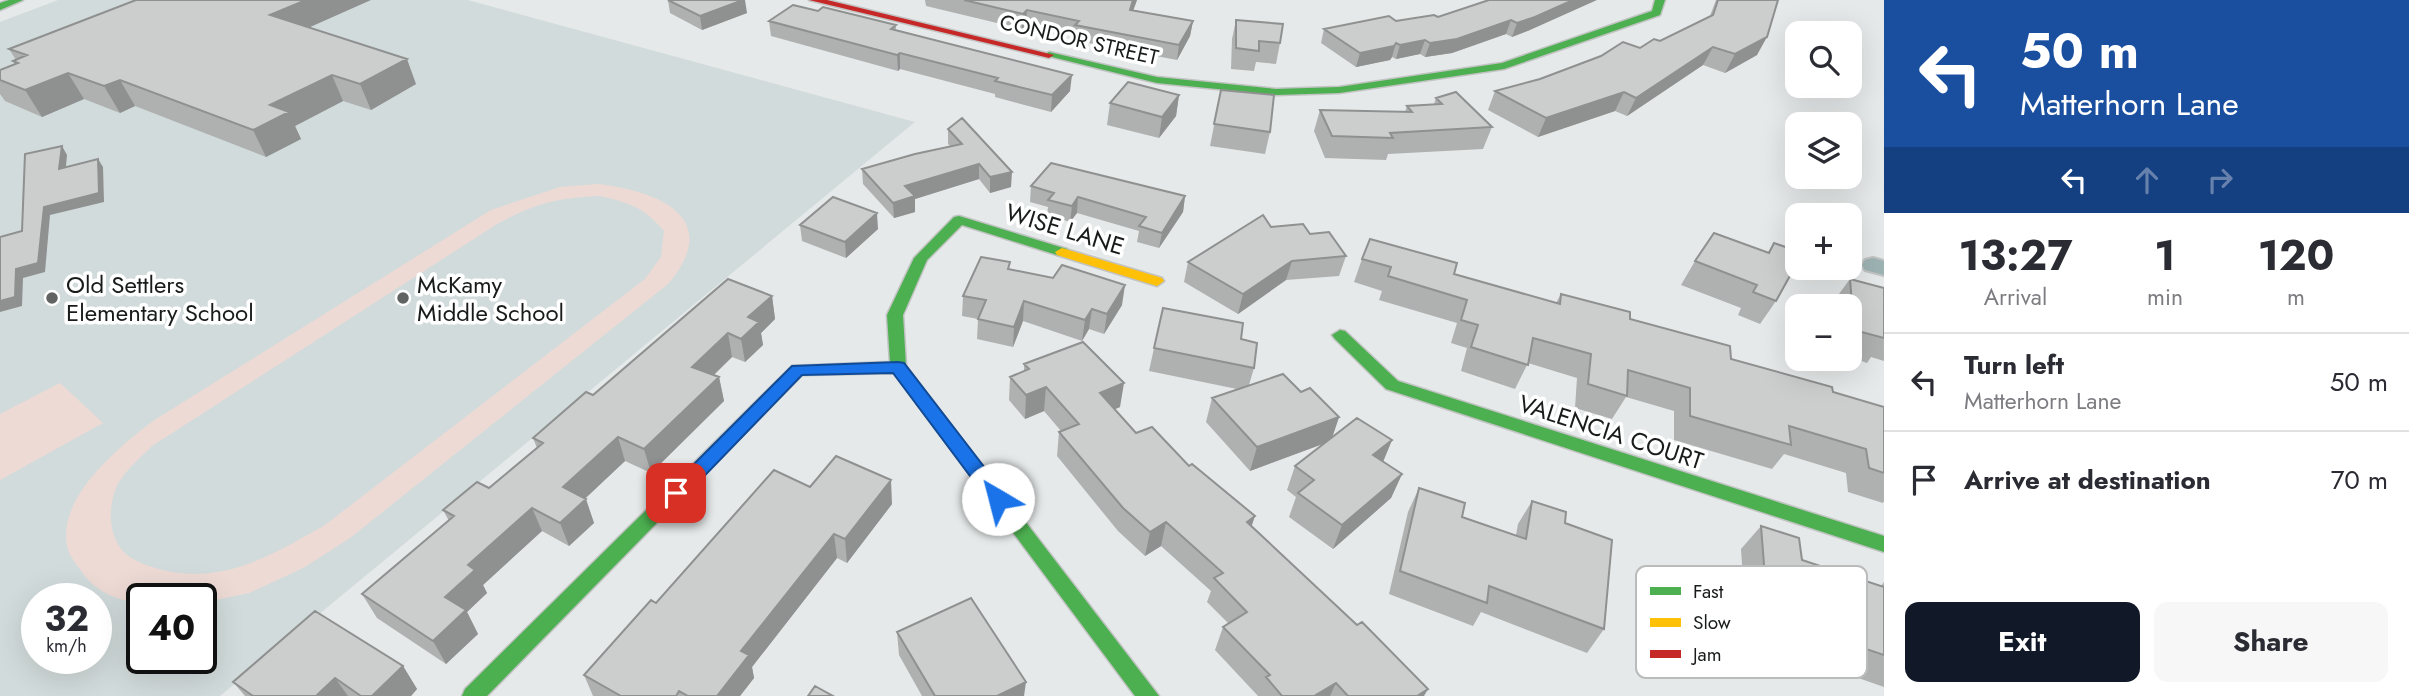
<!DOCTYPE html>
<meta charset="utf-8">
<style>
:root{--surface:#fff;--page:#f7f7f7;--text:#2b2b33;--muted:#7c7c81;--line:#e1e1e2;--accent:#111827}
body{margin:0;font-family:Jost,sans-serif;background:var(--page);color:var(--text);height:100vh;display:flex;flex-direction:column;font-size:26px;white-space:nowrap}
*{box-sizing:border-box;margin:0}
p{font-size:23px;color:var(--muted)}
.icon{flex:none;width:38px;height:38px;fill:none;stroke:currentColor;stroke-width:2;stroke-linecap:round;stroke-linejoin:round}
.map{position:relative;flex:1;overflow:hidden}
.side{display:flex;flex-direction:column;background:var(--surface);width:525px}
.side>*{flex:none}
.hud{background:#1a4fa0;color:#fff;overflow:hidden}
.tools{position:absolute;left:1785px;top:21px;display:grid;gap:14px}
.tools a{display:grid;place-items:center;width:77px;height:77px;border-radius:14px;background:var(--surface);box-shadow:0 7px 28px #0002;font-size:35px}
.speed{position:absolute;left:21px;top:583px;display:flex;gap:14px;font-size:35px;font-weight:700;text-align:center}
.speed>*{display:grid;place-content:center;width:91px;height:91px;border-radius:50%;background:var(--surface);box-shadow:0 7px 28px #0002;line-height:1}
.speed small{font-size:18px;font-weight:400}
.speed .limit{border:4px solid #111;border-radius:10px;background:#fff;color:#111}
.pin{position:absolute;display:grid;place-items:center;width:60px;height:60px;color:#fff;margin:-30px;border-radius:14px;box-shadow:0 4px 10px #0006}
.me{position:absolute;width:77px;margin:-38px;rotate:323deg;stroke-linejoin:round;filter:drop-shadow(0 0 5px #0008)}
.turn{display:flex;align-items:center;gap:24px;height:147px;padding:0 21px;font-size:32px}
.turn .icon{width:91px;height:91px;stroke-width:2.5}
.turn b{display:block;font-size:49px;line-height:60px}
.lanes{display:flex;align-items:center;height:66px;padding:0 21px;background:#0003;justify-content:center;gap:35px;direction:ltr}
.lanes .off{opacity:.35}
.eta{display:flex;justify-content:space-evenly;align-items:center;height:119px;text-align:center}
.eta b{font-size:42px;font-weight:700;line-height:49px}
.primary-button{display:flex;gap:14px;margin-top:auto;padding:14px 21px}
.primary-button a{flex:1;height:80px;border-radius:14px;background:var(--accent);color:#fff;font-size:28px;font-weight:700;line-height:80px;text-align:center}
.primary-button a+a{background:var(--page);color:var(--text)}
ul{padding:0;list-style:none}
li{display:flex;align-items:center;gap:21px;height:98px;padding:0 21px;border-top:2px solid var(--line)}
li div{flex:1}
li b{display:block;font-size:26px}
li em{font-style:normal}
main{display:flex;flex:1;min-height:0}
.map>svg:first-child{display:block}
.built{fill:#d2dbdb;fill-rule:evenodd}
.green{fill:#eedad5;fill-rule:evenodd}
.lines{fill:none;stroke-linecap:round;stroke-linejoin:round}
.street-casing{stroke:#c2c3c3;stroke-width:4}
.fast-casing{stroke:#c2c3c3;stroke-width:3}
.slow-casing{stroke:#c2c3c3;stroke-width:3}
.jam-casing{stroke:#c2c3c3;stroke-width:3}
.street{fill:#9eb3b4;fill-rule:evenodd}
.fast{fill:#4caf50;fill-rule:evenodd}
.slow{fill:#ffc107;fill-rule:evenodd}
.jam{fill:#c62828;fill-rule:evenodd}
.wall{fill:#afb1b1}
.shaded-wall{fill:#8f9090}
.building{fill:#cccece;stroke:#8f9090;stroke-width:2}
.route{fill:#1a73e8;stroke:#114b97;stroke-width:2}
.poi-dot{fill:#616363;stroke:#fff;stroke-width:2.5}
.labels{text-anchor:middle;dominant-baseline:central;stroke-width:7;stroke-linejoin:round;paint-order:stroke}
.far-street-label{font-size:21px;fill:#191b1b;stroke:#fff}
.street-label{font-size:24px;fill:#191b1b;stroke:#fff}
.poi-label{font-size:24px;fill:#191b1b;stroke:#fff;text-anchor:start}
.key{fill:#fff;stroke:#babbbb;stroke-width:2}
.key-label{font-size:19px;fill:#191b1b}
</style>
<main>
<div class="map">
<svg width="1884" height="696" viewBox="0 0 1884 696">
<rect width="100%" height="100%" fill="#e6e9e9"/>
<path class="built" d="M58,0H468L915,122L220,696H0V22ZM37,598H96V658H37ZM142,598H201V658H142Z"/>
<path class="green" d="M598,184C657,191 725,217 668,284L350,538L303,568L249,593L201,603V598H142V603C117,601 96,592 82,572C78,566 70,557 68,549C54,500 119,447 153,421L491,210L560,187ZM600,196C630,203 644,207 664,231L661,257L645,279L325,525C293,543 254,567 217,572C191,577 157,572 133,559C107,545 106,505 119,482C127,469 141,457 152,446L497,224C536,203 556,198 600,196Z
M60,383L103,423L0,480V414Z"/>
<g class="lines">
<defs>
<path id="street" d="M1873,258L1884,261V275L1865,270L1862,265L1865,260Z"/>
<path id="fast" d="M9,0H23L0,10V3Z
M1655,0H1665L1660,15L1504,69L1339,93L1276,95L1157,83L1044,55L1049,52L1157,77L1276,89L1339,87L1502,63L1652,11Z
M959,216L1067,249L1069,252L1062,256L1057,255L962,225L927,260L903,315L906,366L1159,696H1135L894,373L802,375L487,696H462L465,689L792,366L890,362L887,315L914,258L954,217Z
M1340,330L1345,331L1398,381L1884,536V552L1386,389L1335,339L1332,335Z"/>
<path id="slow" d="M1062,248L1162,278L1164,281L1157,286L1057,255L1055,252Z"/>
<path id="jam" d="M809,0H827L1054,55L1049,58Z"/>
</defs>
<use href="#street" class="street-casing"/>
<use href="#fast" class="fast-casing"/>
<use href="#slow" class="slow-casing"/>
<use href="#jam" class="jam-casing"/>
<use href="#street" class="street"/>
<use href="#fast" class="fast"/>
<use href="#slow" class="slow"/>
<use href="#jam" class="jam"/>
</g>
<path class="wall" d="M668,0L747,13L702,30L670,13Z
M925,0H1137L1133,10L1193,21L1190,36L1177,60L1073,40L1074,36L1026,25L1022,29L926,6Z
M1489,0L1530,30L1512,37L1506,34L1452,53L1425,57L1420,54L1396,59L1392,57L1390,60L1356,67L1321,43L1324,29L1438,17Z
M1716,0H1778L1757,55L1725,73L1703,65L1627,116L1615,111L1538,137L1488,110L1495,91L1540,79L1660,41L1710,16Z
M818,11L896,25V30L1070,91L1051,112L995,97V94L900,69L898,71L771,36L769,21Z
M1236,20L1280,43L1276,64L1256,62L1254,71L1231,69L1232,39Z
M309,28L416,84L371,110L343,101L295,126L301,139L266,157L135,106L120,113L84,99L42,117L5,101L0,94V70L15,64L13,61L16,60L9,49Z
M1221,90L1270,132L1265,154L1210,146Z
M1179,95L1176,116L1159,138L1107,125L1110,103Z
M1436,98L1492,127L1483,149L1388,154L1386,160L1325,158L1314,131L1320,110L1405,112L1407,106L1434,104Z
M948,129L1011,187L990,193L979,179L915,199V212L894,218L863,184L862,169L950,146L948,144Z
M1031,186L1185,196L1183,212L1159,248L1137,242L1139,231L1077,213L1070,222L1047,215L1048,207L1030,202Z
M800,225L878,229L846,258L802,241Z
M1271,227L1310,234L1346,256L1339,276L1286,280L1238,314L1184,282L1188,262Z
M1774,243L1776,301L1760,324L1738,315L1741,308L1681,285L1695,261L1768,252Z
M1362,259L1454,274L1556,303L1561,294L1630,319L1731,359L1833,392L1884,407V501L1883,503L1848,492L1846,473L1784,454L1772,469L1674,440V411L1626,397L1612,419L1575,408L1577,378L1528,363L1515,389L1461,371L1467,348L1451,343L1457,323L1379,300L1382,291L1354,282Z
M1010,270L1122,305L1104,334L1089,329L1082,341L1023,321L1013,347L977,339L978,319L962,316L963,296Z
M1850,279L1884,288V361L1871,357L1867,363L1850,357V306H1833V302Z
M772,296L775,319L761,333L763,345L745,362L732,357L714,375L719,377L724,401L651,473L625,461L585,498L594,523L569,546L542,531L483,585L487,593L467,612L478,634L446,664L377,618L362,594L449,521L443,510L489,488L537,448L533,438L593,395Z
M1241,339L1254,368L1249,385L1301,392L1339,417L1332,438L1392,440L1383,462L1402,474L1391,498L1333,549L1289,517L1296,497L1287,490L1295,466L1325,443L1250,471L1206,422L1212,398L1237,389L1149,371L1154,348Z
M1024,364L1120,407L1115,409L1136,433L1189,466L1424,696H1258L1215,650L1223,627L1228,623L1207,602L1211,591L1161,546L1145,556L1118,531L1057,456L1059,432L1061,431L1044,411L1025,419L1009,400L1010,377L1024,371Z
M810,487L892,504L847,563L837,558L752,667L754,678L740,696H593L584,675Z
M1419,488L1462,517L1516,535L1518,524L1532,501L1565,523L1604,629L1587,653L1481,612L1473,626L1389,594L1408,512Z
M1761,526L1802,560L1881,586L1884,582V687L1747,639L1741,549Z
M897,632L1024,696H922L899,655Z
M403,666L417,689L411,696H245L233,682Z"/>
<path class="shaded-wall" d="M306,0H371L281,40L270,15Z
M743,0H745L747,13L702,30L700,16Z
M1133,0H1137L1128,25L1130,10Z
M1573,0H1597L1530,30L1512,37L1517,23Z
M1027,10L1026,25L1022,29L1023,14Z
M1511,20L1506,34L1452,53L1425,57L1430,43Z
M1193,21L1190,36L1177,60L1179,45Z
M1767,37L1757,55L1725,73L1735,54Z
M1425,40L1420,54L1396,59L1400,45Z
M1396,43L1392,57L1390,60L1356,67L1360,53Z
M1713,47L1703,65L1627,116L1636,98Z
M900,53V69L898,71L897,55Z
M407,59L416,84L371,110L360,84Z
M68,73L84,99L42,117L25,90Z
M332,75L343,101L295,126L301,139L266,157L253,130L270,105Z
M1072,75L1070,91L1051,112L1052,95Z
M120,80L135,106L120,113L104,86Z
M1624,92L1615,111L1538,137L1546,118Z
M1179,95L1176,116L1159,138L1162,117Z
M62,146L67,155L65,177L59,169Z
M98,159L103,167L104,202L50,215L45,272L23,278L22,306L0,312V301L16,269L44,207Z
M979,164V179L915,199V212L894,218L893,203L905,186Z
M1012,172L1011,187L990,193V177Z
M1185,196L1183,212L1159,248L1162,233Z
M1078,197L1077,213L1070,222L1072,206Z
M877,213L878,229L846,258L845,242Z
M1292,261L1286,280L1238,314L1243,294Z
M1125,285L1122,305L1104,334L1107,314Z
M772,296L775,319L761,333L763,345L745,362L741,339L748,317Z
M1024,301L1023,321L1013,347L1014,327Z
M1092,309L1089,329L1082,341L1085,320Z
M728,333L732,357L698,390L692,367Z
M719,377L724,401L651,473L644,449Z
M1124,383L1120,407L1096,417L1100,393Z
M1046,387L1044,411L1025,419L1026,395Z
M1339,417L1331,441L1250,471L1257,447Z
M618,437L625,461L572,511L563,487Z
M1392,440L1382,464L1373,455Z
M1402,474L1391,498L1333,549L1342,525Z
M891,480L892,504L847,563L845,539Z
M586,499L594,523L569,546L560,523Z
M532,508L542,531L483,585L487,593L467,612L478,634L446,664L433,641L445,597L468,565Z
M1255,516L1247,540V522Z
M1166,522L1161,546L1145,556L1150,532Z
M834,534L837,558L752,667L754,678L740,696H717L741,651Z
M403,666L417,689L411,696H372Z
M335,678L348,696H316Z
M1026,682L1024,696H997Z
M1336,683L1330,696H1314Z
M1428,689L1424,696H1417Z"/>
<path class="building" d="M136,0H306L270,15L407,59L360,84L332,75L270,105L289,112L253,130L120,80L104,86L68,73L25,90L0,80V70L18,63L13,61L27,55L9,49Z
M668,0H743L700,16Z
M964,0H1133L1130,10L1193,21L1179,45L1075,25L1079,21L1027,10L1023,14Z
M1489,0H1573L1535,17L1517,23L1511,20L1457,39L1430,43L1425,40L1400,45L1396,43L1394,46L1360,53L1324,29L1389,16L1396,21L1434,15L1438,17Z
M1718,0H1778L1767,37L1735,54L1713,47L1636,98L1624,92L1546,118L1495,91L1540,79L1601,56L1623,42L1640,48L1654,39L1660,41L1713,15Z
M793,5L818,11L823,7L896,25L891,29L1072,75L1052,95L995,81L998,78L900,53L897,55L769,21Z
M1236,20L1283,24L1280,43L1259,41V51L1236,48Z
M1128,82L1179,95L1162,117L1110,103Z
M1221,90L1274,95L1270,132L1214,124Z
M1456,92L1492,127L1390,133L1393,138L1332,136L1320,110L1412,112L1407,106L1442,104L1436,98Z
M962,118L1012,172L990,177L979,164L905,186L915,196L893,203L862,169L915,154L962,144L948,129Z
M62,146L59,169L98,159L99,193L44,207L38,263L16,269L15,297L0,301V237L22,231L25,154Z
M1051,163L1185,196L1162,233L1139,226L1146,217L1078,197L1072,206L1048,200L1054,193L1031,186Z
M833,197L877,213L845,242L800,225Z
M1263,215L1271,227L1303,224L1310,234L1329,232L1346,256L1292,261L1243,294L1188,262Z
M1714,233L1769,253L1774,243L1797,251V263L1776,301L1753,292L1757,285L1695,261Z
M1370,239L1457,263L1454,274L1560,304L1561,294L1630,312V319L1730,346L1731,359L1832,387L1833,392L1884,407V473L1869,468L1866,449L1789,426L1791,445L1690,416V388L1628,370L1627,396L1588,384L1591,354L1533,338L1528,365L1471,347L1478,325L1461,320L1467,300L1388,276L1391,267L1362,259Z
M981,257L1010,262L1008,269L1053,278L1062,265L1125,285L1107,314L1092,309L1085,320L1024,301L1014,327L978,319L986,300L963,296Z
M728,279L772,296L748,317L759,322L741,339L728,333L692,367L719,377L644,449L618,437L563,487L586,499L560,523L532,508L468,565L475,570L445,597L466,610L433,641L362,594L454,516L443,510L477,482L489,488L543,443L533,438L586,392L593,395Z
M1850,279L1884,288V338L1854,330Z
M1163,308L1243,323L1241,339L1257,343L1254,368L1154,348Z
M1083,342L1124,383L1100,393L1136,433L1152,427L1189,466L1192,464L1255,516L1247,522L1357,625L1362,622L1428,689L1417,696H1348L1336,683L1314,696H1282L1266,677L1270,675L1223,627L1247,612L1214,578L1223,573L1166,522L1150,532L1123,508L1059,432L1079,424L1046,387L1026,395L1010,377L1029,369L1024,364Z
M1283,374L1301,392L1310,388L1339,417L1257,447L1212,398Z
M1357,418L1392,440L1373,455L1402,474L1342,525L1298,493L1314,480L1295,466Z
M836,456L891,480L845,539L834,534L741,651L749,655L717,696H688L679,691L676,696H621L584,675L651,600L656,603L774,470L810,487Z
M1419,488L1465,503L1462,517L1526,539L1532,501L1566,512L1565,523L1612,540L1604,629L1489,586L1487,603L1400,571Z
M1761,526L1799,538L1802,560L1884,587V655L1768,616Z
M971,598L1026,682L997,696H935L897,632Z
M315,611L403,666L372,696H361L335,678L316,696H253L233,682Z
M815,686L833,696H808Z"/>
<path class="route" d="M898,362L904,363L1005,494L1007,499L1005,504H991L893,373L802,375L683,498H670L667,493L670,488L792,366Z"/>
<g class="poi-dot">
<circle cx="52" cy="298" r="7"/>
<circle cx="403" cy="298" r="7"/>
</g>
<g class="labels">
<g class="far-street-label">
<text transform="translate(1079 40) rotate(13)">CONDOR STREET</text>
</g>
<g class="street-label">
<text transform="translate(1065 229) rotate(17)">WISE LANE</text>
<text transform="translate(1611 432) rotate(18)">VALENCIA COURT</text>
</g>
<g class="poi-label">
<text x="66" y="284">Old Settlers<tspan x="66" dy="28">Elementary School</tspan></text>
<text x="417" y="284">McKamy<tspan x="417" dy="28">Middle School</tspan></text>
</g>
</g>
<rect x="1636" y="566" width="231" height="112" rx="10" class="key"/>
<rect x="1650" y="587" width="31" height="8" fill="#4caf50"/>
<rect x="1650" y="618" width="31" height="9" fill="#ffc107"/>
<rect x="1650" y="650" width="31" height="8" fill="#c62828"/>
<g class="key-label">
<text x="1693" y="598">Fast</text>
<text x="1693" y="629">Slow</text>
<text x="1693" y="661">Jam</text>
</g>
</svg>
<div class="tools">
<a><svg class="icon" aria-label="search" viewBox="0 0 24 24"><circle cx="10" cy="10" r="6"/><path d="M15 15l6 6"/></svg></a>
<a><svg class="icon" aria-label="layers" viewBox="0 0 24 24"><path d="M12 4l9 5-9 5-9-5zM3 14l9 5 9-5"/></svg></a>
<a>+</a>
<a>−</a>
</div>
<div class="speed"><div>32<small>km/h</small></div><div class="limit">40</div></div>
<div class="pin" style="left:676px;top:493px;background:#d93025"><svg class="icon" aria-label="arrive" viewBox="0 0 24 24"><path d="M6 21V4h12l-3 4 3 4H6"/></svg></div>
<svg class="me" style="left:998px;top:499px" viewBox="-20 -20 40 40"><circle r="19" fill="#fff"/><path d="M0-13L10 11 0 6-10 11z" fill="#1a73e8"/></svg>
</div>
<section class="side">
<div class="hud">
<div class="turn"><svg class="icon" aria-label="left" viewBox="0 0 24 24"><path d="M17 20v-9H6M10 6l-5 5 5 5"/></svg><div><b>50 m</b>Matterhorn Lane</div></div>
<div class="lanes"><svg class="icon" aria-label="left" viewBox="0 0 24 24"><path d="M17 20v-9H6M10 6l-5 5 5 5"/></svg><svg class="icon off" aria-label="ahead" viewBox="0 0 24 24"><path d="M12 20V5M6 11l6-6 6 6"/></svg><svg class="icon off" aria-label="right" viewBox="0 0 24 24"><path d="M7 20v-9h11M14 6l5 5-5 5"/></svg></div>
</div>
<div class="eta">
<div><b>13:27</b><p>Arrival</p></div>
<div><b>1</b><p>min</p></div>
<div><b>120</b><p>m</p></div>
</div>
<ul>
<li><svg class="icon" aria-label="left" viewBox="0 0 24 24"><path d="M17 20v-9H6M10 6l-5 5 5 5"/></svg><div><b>Turn left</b><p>Matterhorn Lane</p></div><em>50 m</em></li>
<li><svg class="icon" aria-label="arrive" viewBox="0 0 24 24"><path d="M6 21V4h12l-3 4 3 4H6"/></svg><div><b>Arrive at destination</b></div><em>70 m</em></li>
</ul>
<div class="primary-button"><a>Exit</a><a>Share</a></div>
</section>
</main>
